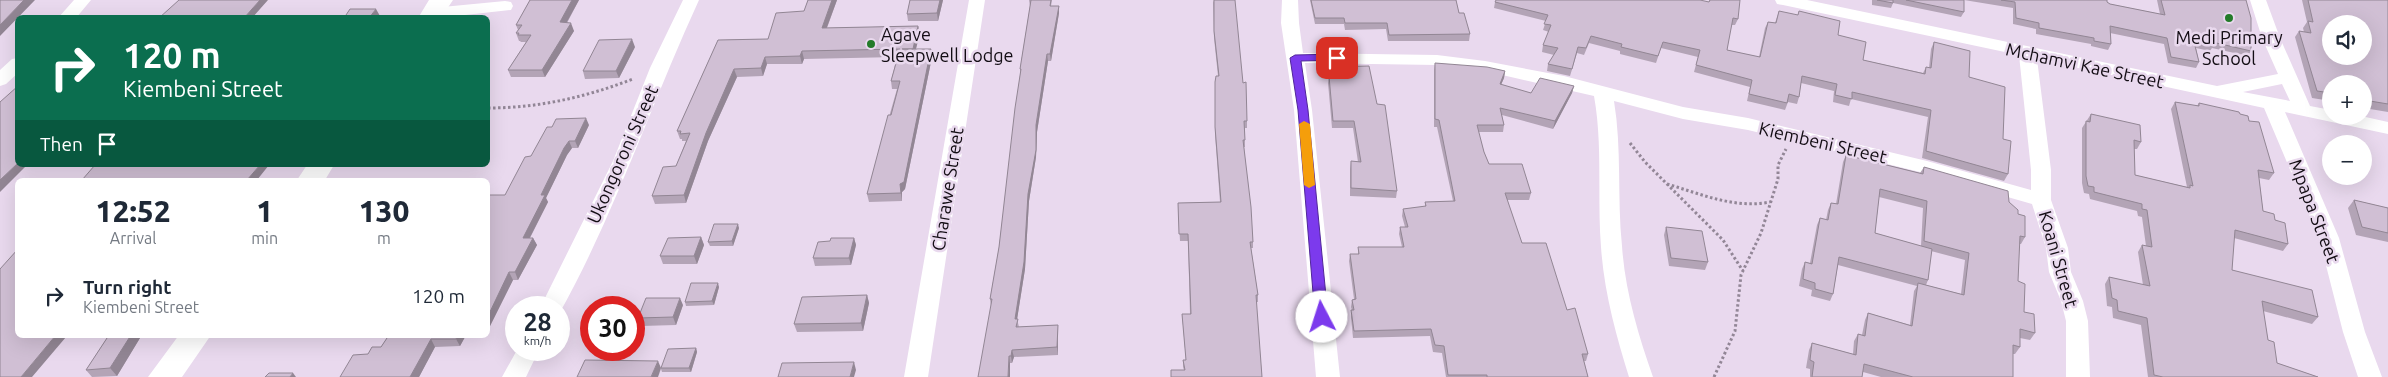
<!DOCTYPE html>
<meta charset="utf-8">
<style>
:root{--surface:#fff;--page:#f6f6f7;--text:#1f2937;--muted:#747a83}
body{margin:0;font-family:Ubuntu,sans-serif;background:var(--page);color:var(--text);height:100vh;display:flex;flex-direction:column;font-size:19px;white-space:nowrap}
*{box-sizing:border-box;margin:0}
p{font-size:16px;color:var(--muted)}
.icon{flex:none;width:28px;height:28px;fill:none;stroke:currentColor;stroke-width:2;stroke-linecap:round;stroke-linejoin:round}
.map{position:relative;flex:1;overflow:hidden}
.sheet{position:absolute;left:15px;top:178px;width:475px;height:160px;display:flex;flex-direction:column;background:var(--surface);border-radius:8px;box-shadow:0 5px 20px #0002}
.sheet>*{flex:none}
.banner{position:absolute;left:15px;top:15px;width:475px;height:152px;border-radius:8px;box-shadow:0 5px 20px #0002;background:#0b6e4f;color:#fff;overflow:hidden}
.buttons{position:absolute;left:2322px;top:15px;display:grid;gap:10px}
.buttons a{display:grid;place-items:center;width:50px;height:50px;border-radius:50%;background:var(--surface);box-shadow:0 5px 20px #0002;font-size:25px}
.speed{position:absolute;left:505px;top:296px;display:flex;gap:10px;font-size:25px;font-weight:700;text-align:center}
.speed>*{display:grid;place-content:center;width:65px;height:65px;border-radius:50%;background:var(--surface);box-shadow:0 5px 20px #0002;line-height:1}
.speed small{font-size:12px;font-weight:400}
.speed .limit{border:8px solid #d22;background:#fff;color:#111}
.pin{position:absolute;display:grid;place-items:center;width:42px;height:42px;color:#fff;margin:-21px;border-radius:10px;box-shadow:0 2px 8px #0006}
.me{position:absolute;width:55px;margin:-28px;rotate:355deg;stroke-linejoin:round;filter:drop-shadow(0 0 4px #0008)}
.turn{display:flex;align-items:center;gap:18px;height:105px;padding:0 25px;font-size:22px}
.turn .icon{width:65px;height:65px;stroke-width:2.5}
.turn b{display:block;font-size:35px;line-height:42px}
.then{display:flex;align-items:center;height:48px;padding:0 25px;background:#0003;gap:10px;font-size:19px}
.eta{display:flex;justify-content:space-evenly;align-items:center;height:85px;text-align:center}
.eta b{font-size:30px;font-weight:800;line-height:35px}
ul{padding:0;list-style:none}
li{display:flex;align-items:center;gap:15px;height:65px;padding:0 25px}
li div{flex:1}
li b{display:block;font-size:19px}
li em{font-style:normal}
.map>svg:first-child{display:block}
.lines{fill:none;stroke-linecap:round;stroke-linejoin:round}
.path{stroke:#928696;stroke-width:3;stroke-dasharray:2.5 2.5;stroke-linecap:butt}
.street{fill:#fff;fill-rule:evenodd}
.secondary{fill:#fff;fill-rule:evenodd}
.wall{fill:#b3a4b6;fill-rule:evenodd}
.shaded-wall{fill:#928694}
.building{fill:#d0bfd4;stroke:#928694;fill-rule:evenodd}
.route{fill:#7c3aed;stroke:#51269a}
.slow{fill:#f59e0b}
.poi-dot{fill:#237b29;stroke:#e9d9ee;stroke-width:2}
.labels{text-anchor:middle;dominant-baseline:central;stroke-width:5;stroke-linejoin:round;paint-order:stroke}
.poi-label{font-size:18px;fill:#130d14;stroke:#e9d9ee;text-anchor:start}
.street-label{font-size:18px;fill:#130d14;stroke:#e9d9ee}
</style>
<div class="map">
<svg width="2388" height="377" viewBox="0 0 2388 377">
<rect width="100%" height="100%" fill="#e9d9ee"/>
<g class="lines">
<path class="path" d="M488,108C539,108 586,97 633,79
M1630,143L1645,162L1723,240L1743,271
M1667,184C1701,194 1734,209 1770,202
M1714,377L1735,331L1741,275L1761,233L1778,179V165L1786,149"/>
<path class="street" d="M74,0H91L76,18H58Z
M683,0H699C651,104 615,214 559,314V308H540L613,161L650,68Z
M969,0H985L928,377H904Z
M1282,0H1298L1299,23L1303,53L1437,55L1485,61L1564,76L1683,107L1748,118L1927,161L2031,190V170L2019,55L1783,5L1777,4L1775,0H1807L2217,86L2278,74L2262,38L2250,0H2266L2280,38L2310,106L2331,110V116H2361L2388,122V134L2285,112L2339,238L2365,332L2382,377H2358L2343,332L2319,238L2264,108L2037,59L2051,170V200L2068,248L2071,272L2083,301L2088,321L2090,377H2066V321L2061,301L2049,272L2046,248L2032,204L1924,173L1748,130L1683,119L1614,101C1622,149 1617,198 1622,246C1625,291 1638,334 1653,377H1629C1616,335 1604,292 1601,247C1597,197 1603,146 1594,96L1485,71L1437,65L1305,63L1312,110L1340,377H1316L1294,110L1281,23ZM2282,84L2290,101L2243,92Z
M505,1L511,2L513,6L511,10L438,18L426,17L423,13L426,9L432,8Z
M18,58V73L6,84L0,86V70L12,59Z
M517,350H539L526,377H502Z"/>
<path class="secondary" d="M429,0H453L441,18H418Z
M307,165H334L325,180H297Z
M179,335H211L182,377H148Z"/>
</g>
<path class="wall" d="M530,0H579L567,23L574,31L545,77H511L508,70L526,42H521L520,41H519L516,33L518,30L516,25Z
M808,0H837L827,28L918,26L920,33L916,49H931L932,57L905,189L902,192V201L869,202L867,194L897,89H892L891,81L897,57L804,59L802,64H767L763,76L737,77L708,141L686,203L655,204L652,196L676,166L686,141H682V139H680L677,131L718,40L768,39L804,11Z
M910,0H943L938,21H908L907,14Z
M1029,0H1052L1051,6H1059V13L1051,61H1048L1037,132L1036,157L1029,201L1025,269L1017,319L1019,327L1058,325V355L1014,357L1012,363H1010L991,306L990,299L999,247L1020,75V69L1030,6Z
M1213,0L1243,83L1247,121V128H1245V147H1244L1253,242V248H1251L1258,295V302H1256L1262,377L1184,370L1183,367V360H1186L1182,314H1190L1188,241H1180L1178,203L1220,202L1215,134V82L1218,76L1214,38Z
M1310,0H1456L1459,13L1470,34L1469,41H1388L1386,29L1345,30L1344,24H1315Z
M1709,0H1738V19L1735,25H1731L1727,50L1759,57L1765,28L1768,22L1775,23L1779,11L1838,35L1863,60L1923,73L1926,67L1929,68L1931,49L1934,42L1969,77L2003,139L2008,174L2004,181L1922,158L1928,117L1851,99L1849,106L1833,102L1834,91L1801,83L1799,97L1797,104L1788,102L1785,110L1747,101L1750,87L1694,72L1698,57L1661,48L1656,63L1620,54V51L1589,43L1584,55L1577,53L1570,76L1547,71L1548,64L1554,55L1542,52L1543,45L1549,32L1543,30L1546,21L1494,8L1495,2H1709Z
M1872,0H1964V12L1961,17L1893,3L1891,8L1872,5Z
M1964,0H2107V2L2110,4L2160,14L2157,0H2246L2251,51L2248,56L2212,48L2210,51L2196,48L2199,62L2196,68L2168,63L2164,44L2110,33L2111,44L2108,50L2091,46V44L2036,34V29L2013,24V8Z
M2302,0H2388V112L2364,108V84H2331V101L2312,98L2295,37L2299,31L2304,32L2303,28L2307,22Z
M635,47L619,78L585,79L583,71Z
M1435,63L1505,71L1504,78L1501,85L1531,93L1574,86L1572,93L1553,129L1502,115L1504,125L1503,132H1478L1484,152L1489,164L1531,193L1529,200H1507L1522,243L1567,310L1588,354L1586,361H1584L1588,377H1446L1442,353L1433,352L1430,336L1353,338L1351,317L1352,310L1351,307L1352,300L1354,299L1349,261L1350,254H1358V247H1402L1399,234L1400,227H1405L1402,216L1403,209L1425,207V202L1453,201L1437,127H1434V70Z
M1331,67L1397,191L1396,198L1350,196V169L1351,161L1358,162L1353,128H1332L1328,83L1329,76H1331Z
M2175,102L2197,106L2199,103L2240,114L2249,121L2274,173L2269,180L2259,178L2263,211L2275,220L2288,244L2283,251L2234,238L2232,270L2318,317L2312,324L2263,311L2268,340L2277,363L2318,377H2148L2141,325L2113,318L2112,307L2107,306L2105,284L2109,277L2143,285L2138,252L2142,245L2146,246L2142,217L2138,216L2137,211L2090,199L2089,194L2084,193L2082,183V128L2091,114L2141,142L2137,149H2134L2135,175L2187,187L2171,109Z
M589,125L578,148H572L567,155L546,198L548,202L530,238H533L537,245L518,280H513L488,330V195H505L531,156Z
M1846,155L1920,173L1924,167L2009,202L2018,214L2025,237L2021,244H2019L2018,281L2024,312L2035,333L2030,340L2020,338V347L2015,354H2013V377H1881L1863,372L1862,377H1810V369L1806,368L1809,350L1812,343L1853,354L1854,341L1858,334L1862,335L1865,320L1868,313L1910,325L1914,291L1917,286L1838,265L1833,294L1830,301L1811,296L1812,290L1799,286L1802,269L1805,262L1810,263L1817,225L1820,218L1826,220L1828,210L1831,203L1836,204L1843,162ZM1879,197L1923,208L1921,246L1875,233ZM1931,251L1965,260L1961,294L1926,285L1928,280Z
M2354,200L2388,208V242L2356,235L2348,208Z
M1666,227L1708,262L1705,270L1669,266L1664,235Z
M739,228L733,246H710L708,242Z
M701,237L704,245L697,264H663L660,256Z
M854,238L856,245L851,265L815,266L813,258L830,241Z
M719,287L714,305L686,306L685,302Z
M867,295L869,303L863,331L797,332L794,324Z
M683,305L676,325L641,326L638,318Z
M109,335H138L140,338L117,376L92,377L86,370Z
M389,335H484L483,336L465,337L460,346L435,347L419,377H340L368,354L381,347Z
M696,348L697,352L691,372H662L661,369L658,377L661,368Z"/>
<path class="shaded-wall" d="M24,0H35L0,36V25Z
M260,0H268L252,18H244Z
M572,0H579L563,29L560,22Z
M832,0H837L824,35L822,28Z
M940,0H943L938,21L937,13Z
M1059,6V13L1051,61L1050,54Z
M376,9L380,16L378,18H369Z
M571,23L574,31L545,77L542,70Z
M918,26L920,33L914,56L913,49Z
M632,39L635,47L619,78L616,71Z
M931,49L932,57L905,189L902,192V201L901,193L900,184Z
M802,51L804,59L802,64L800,56Z
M1047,54L1048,61L1037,132L1036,157L1029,201L1025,269L1016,326L1015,319L1028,194L1036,125Z
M765,57L767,64L763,76L761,68Z
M734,69L737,77L708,141L686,203L684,195L706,133Z
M1505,71L1504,78L1498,91L1500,84Z
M1574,86L1572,93L1553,129L1555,121Z
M586,118L589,125L578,148L575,141Z
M569,141L572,148L567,155L546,198L548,202L526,245L523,238L541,195L564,148Z
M18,163V165H27L0,192V180Z
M260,165H269L257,180H247Z
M738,224L739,228L733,246L732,241Z
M701,237L704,245L697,264L694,256Z
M533,238L537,245L518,280L515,272Z
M854,238L856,245L851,265L849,258Z
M509,272L513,280L488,330V316Z
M718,283L719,287L714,305L712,301Z
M867,295L869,303L863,331L861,323Z
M680,298L683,305L676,325L673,317Z
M1058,325V355L1057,347Z
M56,335H64L66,337L32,377H21Z
M131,335H138L140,338L117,376L110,368Z
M458,335H464L465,337L460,346L456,339Z
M431,339L435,347L419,377H410Z
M696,348L697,352L691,372L689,368Z
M1012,350L1014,357L1012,363L1011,356Z
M1009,356L1010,363V377H1008Z
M658,361L661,368L658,377H651Z
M854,362L856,370L854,377H850Z
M293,373L296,377H290Z"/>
<path class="building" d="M0,0H24L0,25Z
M179,0H260L244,18H159Z
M530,0H572L560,22L571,23L542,70H508L531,35H518L519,33H516L522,25H516Z
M808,0H832L822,28L918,26L913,49H902H931L904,182L900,184L901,193L867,194L888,115H891L900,81H891L900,49L802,51L800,56L765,57L761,68L734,69L706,133L684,195L652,196L663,167L676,166L690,133L680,134L681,131H677L718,40L768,39L776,13L804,11Z
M910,0H940L937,13L907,14Z
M1031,0H1051L1050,6H1059L1050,54H1047L1036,125V150L1028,194L1024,262L1015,319H1018L1016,327L1058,325L1057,347L1012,350L1011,356H1009L1008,377H978L992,299H990L999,247L1015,108L1021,69H1020Z
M1214,0H1235L1243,83L1246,82L1247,121H1244L1245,140H1243L1251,207L1253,242H1250L1258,295H1256L1262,377H1171V370H1185L1183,360H1186L1182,314H1191L1188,234H1179L1178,203L1221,202L1215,127V82L1216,76H1219L1214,31Z
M1311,0H1456L1459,13H1464L1470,34L1389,35L1387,23H1345L1344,18H1315Z
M1496,0H1700L1709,2L1710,0H1740L1738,19L1733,18L1727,50L1760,57L1768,22L1776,23L1779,11L1798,15L1799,11L1840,21L1838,35L1866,42L1863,60L1925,74L1926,67L1931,68L1934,42L1970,51L1969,77L2005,87L2003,139L2011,141L2008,174L1926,151L1931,110L1852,92V99L1835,95L1837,84L1802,76L1799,97L1789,94L1787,103L1749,94L1752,80L1696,65L1700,50L1663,42L1658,56L1621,47L1622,44L1591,36L1586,48L1578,47L1572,69L1548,64L1558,48L1543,45L1551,25L1544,24L1548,15L1495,2Z
M1877,0H1893V3Z
M1906,0H1964V12Z
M2001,0H2107V2L2110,4L2165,15L2161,0H2246L2251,18V51L2212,42L2213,46L2194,42L2199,62L2171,57L2167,38L2110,26L2111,44L2094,41V38L2039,28V23L2016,18L2015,2Z
M2308,0H2388V104L2364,100V84H2331V93L2317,91L2299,31L2311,33L2308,21L2313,22ZM2331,24H2364V56H2331Z
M350,9H376L369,18H344Z
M632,39L616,71H583L599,40Z
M1435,63L1487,67L1505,71L1500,84L1531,93L1540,78L1574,86L1555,121L1500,108L1504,125H1477L1484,152L1489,164H1522L1531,193H1505L1522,243H1546L1567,310L1575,308L1588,354H1582L1588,377H1487V375H1448L1444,346L1435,345L1431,329L1354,331L1351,310H1354L1352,300L1356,299L1350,254H1359L1358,247H1404L1400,227H1408L1403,209L1426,206L1425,202L1455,201L1439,120L1435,119Z
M1369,66L1377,104L1385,105L1397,191L1351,188V161L1361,162L1354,121H1333L1329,76H1332L1331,67Z
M18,86V163L0,180V102Z
M2175,102L2199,106V103L2239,112L2240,114L2248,116L2249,121L2259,122L2274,173L2258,170L2263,211L2274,214L2275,220L2285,223L2288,244L2235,230L2232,270L2312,290L2318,317L2262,301L2268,340L2274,342L2277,363L2318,377H2163L2154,375L2147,318L2118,311L2117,300L2112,298L2109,277L2150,286L2142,245L2152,247L2147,210L2142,209V204L2094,192V187L2088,186L2086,176V121L2090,122L2091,114L2140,125L2141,142L2134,140L2135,175L2190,188V185L2193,186Z
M586,118L575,141H569L564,148L541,195H545L523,238H533L515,272H509L488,316V195H505L525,157L531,156L547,127H552L556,119Z
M1846,155L1923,174L1924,167L2008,191L2009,202L2018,210V214L2025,216V237L2020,236L2018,281L2025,284L2024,312L2034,314L2035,333L2020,329V347L2013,345V377H1913L1864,364L1862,377H1812L1814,362L1810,360L1812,343L1856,355L1858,334L1865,336L1868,313L1912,326L1918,283L1964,295L1969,253L1924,241L1927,201L1880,189L1875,233L1932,249L1928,280L1839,257L1833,294L1815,289V283L1803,279L1805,262L1812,264L1820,218L1828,220L1831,203L1838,204Z
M95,165H260L247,180H82Z
M2354,200L2388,208V233L2362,227Z
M714,224H738L732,241L708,242Z
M1666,227L1702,231L1708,262L1671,258Z
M701,237L694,256H660L668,238Z
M831,238H854L849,258H813L818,242L830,241Z
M18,249V335H56L21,377H0V269Z
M691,283H718L712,301L685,302Z
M867,295L861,323L794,324L802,297Z
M646,298H680L673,317L638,318Z
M109,335H131L110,368L86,370Z
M389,335H458L456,339H431L410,377H340L353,355L368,354L372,347H381Z
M696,348L689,368H661L668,349Z
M585,360L658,361L651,377H577Z
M854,362L850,377H778L782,363Z
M269,373H293L290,377H265Z"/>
<path class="route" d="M1337,54L1342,58L1341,60L1301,61L1308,110L1328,317L1322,322L1315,317L1298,110L1290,58L1295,55Z"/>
<path class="slow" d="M1304,121L1310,124L1315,185L1309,188L1304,185L1299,124Z"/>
<g class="poi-dot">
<circle cx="2229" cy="18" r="5"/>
<circle cx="871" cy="44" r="5"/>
</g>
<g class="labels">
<g class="poi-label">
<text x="881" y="34">Agave<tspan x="881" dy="21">Sleepwell Lodge</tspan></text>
<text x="2229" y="37" text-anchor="middle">Medi Primary<tspan x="2229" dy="21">School</tspan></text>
</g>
<g class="street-label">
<text transform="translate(2085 65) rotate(12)">Mchamvi Kae Street</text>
<text transform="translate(1823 142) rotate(13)">Kiembeni Street</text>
<text transform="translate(622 154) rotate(-66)">Ukongoroni Street</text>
<text transform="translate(947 189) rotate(-81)">Charawe Street</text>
<text transform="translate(2315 211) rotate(69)">Mpapa Street</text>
<text transform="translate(2059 259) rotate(74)">Koani Street</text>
</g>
</g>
</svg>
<div class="buttons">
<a><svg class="icon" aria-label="sound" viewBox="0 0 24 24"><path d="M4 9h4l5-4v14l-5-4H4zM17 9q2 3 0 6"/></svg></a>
<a>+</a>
<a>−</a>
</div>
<div class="speed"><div>28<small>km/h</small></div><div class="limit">30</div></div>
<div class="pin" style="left:1337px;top:58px;background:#d93025"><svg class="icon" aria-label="arrive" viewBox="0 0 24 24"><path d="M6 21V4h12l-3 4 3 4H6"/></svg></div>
<svg class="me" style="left:1322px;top:317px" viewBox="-20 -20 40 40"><circle r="19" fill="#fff"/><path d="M0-13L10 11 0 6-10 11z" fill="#7c3aed"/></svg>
<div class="banner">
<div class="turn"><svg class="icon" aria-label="right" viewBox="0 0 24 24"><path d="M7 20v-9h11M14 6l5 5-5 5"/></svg><div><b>120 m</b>Kiembeni Street</div></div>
<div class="then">Then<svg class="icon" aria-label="arrive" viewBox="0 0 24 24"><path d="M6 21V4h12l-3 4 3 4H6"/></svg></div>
</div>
<section class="sheet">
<div class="eta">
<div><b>12:52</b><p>Arrival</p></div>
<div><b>1</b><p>min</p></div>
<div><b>130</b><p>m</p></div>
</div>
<ul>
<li><svg class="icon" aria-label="right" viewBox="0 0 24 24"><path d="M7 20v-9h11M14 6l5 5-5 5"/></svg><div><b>Turn right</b><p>Kiembeni Street</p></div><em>120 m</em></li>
</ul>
</section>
</div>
